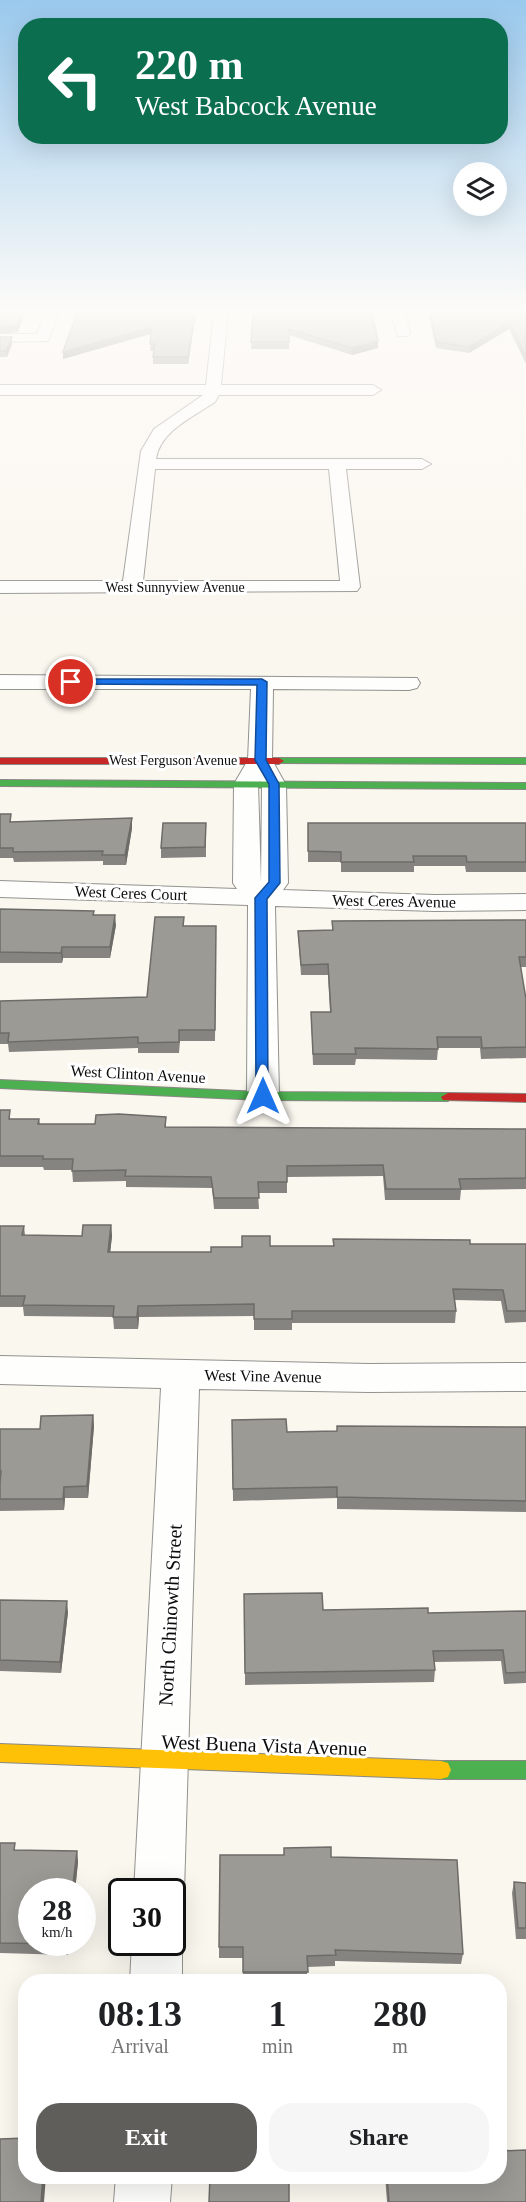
<!DOCTYPE html>
<style>
:root{--surface:#fff;--page:#f6f6f6;--text:#202124;--muted:#757577;--accent:#5f5e5b}
body{margin:0;font-family:"Times New Roman",serif;background:var(--page);color:var(--text);height:100vh;display:flex;flex-direction:column;font-size:22px;white-space:nowrap}
*{box-sizing:border-box;margin:0}
p{font-size:20px;color:var(--muted)}
.icon{flex:none;width:33px;height:33px;fill:none;stroke:currentColor;stroke-width:2;stroke-linecap:round;stroke-linejoin:round}
.map{position:relative;flex:1;overflow:hidden}
.details{position:absolute;left:18px;top:1974px;width:489px;height:210px;display:flex;flex-direction:column;background:var(--surface);border-radius:24px;box-shadow:0 6px 24px #0002}
.details>*{flex:none}
.banner{position:absolute;left:18px;top:18px;width:490px;height:126px;border-radius:24px;box-shadow:0 6px 24px #0002;background:#0b6e4f;color:#fff;overflow:hidden}
.controls{position:absolute;left:453px;top:162px;display:grid;gap:12px}
.controls a{display:grid;place-items:center;width:54px;height:54px;border-radius:50%;background:var(--surface);box-shadow:0 6px 24px #0002;font-size:30px}
.speed{position:absolute;left:18px;top:1878px;display:flex;gap:12px;font-size:30px;font-weight:700;text-align:center}
.speed>*{display:grid;place-content:center;width:78px;height:78px;border-radius:50%;background:var(--surface);box-shadow:0 6px 24px #0002;line-height:1}
.speed small{font-size:15px;font-weight:400}
.speed .limit{border:3px solid #111;border-radius:9px;background:#fff;color:#111}
.pin{position:absolute;display:grid;place-items:center;width:51px;height:51px;color:#fff;margin:-26px;border:3px solid #fff;border-radius:50%;box-shadow:0 2px 6px #0007}
.me{position:absolute;width:66px;margin:-33px;rotate:0deg;stroke-linejoin:round;filter:drop-shadow(0 0 4px #0008)}
.turn{display:flex;align-items:center;gap:21px;height:126px;padding:0 18px;font-size:27px}
.turn .icon{width:78px;height:78px;stroke-width:2.5}
.turn b{display:block;font-size:42px;line-height:51px}
.eta{display:flex;justify-content:space-evenly;align-items:center;height:102px;text-align:center}
.eta b{font-size:36px;font-weight:600;line-height:42px}
.primary-button{display:flex;gap:12px;margin-top:auto;padding:12px 18px}
.primary-button a{flex:1;height:69px;border-radius:24px;background:var(--accent);color:#fff;font-size:24px;font-weight:600;line-height:69px;text-align:center}
.primary-button a+a{background:var(--page);color:var(--text)}
.map>svg:first-child{display:block}
.lines{fill:none;stroke-linecap:round;stroke-linejoin:round}
.street-casing{stroke:#93928e;stroke-width:2}
.fast-casing{stroke:#8a8885;stroke-width:2}
.slow-casing{stroke:#8a8885;stroke-width:2}
.jam-casing{stroke:#8a8885;stroke-width:2}
.street{fill:#fefefd;fill-rule:evenodd}
.fast{fill:#4caf50;fill-rule:evenodd}
.slow{fill:#ffc107;fill-rule:evenodd}
.jam{fill:#c62828;fill-rule:evenodd}
.wall{fill:#868480}
.shaded-wall{fill:#6d6c68}
.building{fill:#9c9a95;stroke:#6d6c68;stroke-width:1.5}
.route{fill:#1a73e8;stroke:#114b97;stroke-width:1.5}
.labels{text-anchor:middle;dominant-baseline:central;stroke-width:6;stroke-linejoin:round;paint-order:stroke}
.far-street-label{font-size:14px;fill:#0c0c0c;stroke:#fff}
.street-label{font-size:16px;fill:#0c0c0c;stroke:#fff}
.near-street-label{font-size:20px;fill:#0c0c0c;stroke:#fff}
</style>
<div class="map">
<svg width="526" height="2202" viewBox="0 0 526 2202">
<rect width="100%" height="100%" fill="#faf7ef"/>
<g class="lines">
<defs>
<path id="street" d="M45,313H59L48,341L0,342V334H37Z
M214,313H228L221,385H373L381,390L373,395H219L215,402C193,417 160,431 156,459H422L431,464L422,469H346L360,587L357,591L0,593V581H123L141,451L154,429L203,395H0V385H206ZM155,469H329L340,581H143Z
M391,313H405L410,333L408,336H398Z
M0,675L417,678L420,683L417,688L409,690L273,689L272,760L286,785L288,883L283,890L435,895L526,894V910L435,911L275,906L279,1096L274,1103L263,1106L252,1103L247,1096L248,905L0,897V881L237,889L233,883L234,784L248,760L251,689H0ZM260,781L262,785L261,883L258,784Z
M0,1356L369,1364L526,1363V1391L369,1392L199,1389L184,1892L176,1909L172,1911V1892H134L161,1388L0,1384Z
M172,1923L182,1942V1982H130L132,1942H172Z
M116,2176H172L170,2202H114Z"/>
<path id="fast" d="M279,758H526V764L275,763L274,761Z
M0,780L526,783V789L0,786Z
M0,1080L263,1092L448,1093L455,1097L448,1101L263,1100L0,1088Z
M441,1761H526V1779H441L434,1777L431,1770L434,1763Z"/>
<path id="slow" d="M0,1744L441,1761L448,1763L451,1770L448,1777L441,1779L0,1762Z"/>
<path id="jam" d="M0,758H279L284,761L279,764H0Z
M448,1093L526,1094V1102L443,1100L441,1097Z"/>
</defs>
<use href="#street" class="street-casing"/>
<use href="#fast" class="fast-casing"/>
<use href="#slow" class="slow-casing"/>
<use href="#jam" class="jam-casing"/>
<use href="#street" class="street"/>
<use href="#fast" class="fast"/>
<use href="#slow" class="slow"/>
<use href="#jam" class="jam"/>
</g>
<path class="wall" d="M196,313L188,364H153V357L154,351H150L151,334L63,359V352Z
M253,313L378,348L352,355L289,335V349H251Z
M428,313H526V364L509,329L469,353L436,348Z
M0,337H12V344L7,357H0Z
M0,814L12,822L132,818V828L126,865H103V861L14,862L13,858H0Z
M206,823V857L161,858V848Z
M308,823H526V872H466L465,866H414V872H341V862H308Z
M0,909L94,915L116,925L110,958H63L62,963H0Z
M526,920V967H520L526,999V1058L481,1059L480,1048H438L437,1060L356,1059L355,1065H313L311,1012H330L328,975H301L298,931L332,930V921Z
M184,926H216L215,1041H180L179,1053H138V1048L9,1052L8,1044H0V1001L147,997Z
M0,1110L11,1119H39L40,1124H95L166,1117V1127L526,1129V1189L461,1190L460,1200H385L383,1176L287,1177V1193H258L259,1209H214L212,1188L126,1187V1181L73,1182L72,1170H44L43,1167H0Z
M111,1225L112,1236L110,1252H211L270,1246H333V1239L470,1244H526V1322L505,1323L501,1301L455,1300L456,1311L455,1323H292V1330H254V1316L139,1317L138,1329H114L113,1317L24,1316L23,1307H0V1226H24L25,1235L82,1236Z
M93,1415L94,1426L88,1498H65L64,1510L0,1511V1429H40Z
M232,1420L287,1432L526,1427V1512L337,1509V1498L233,1501Z
M0,1600L68,1612L61,1673L0,1671Z
M323,1610L428,1613L526,1611V1683L504,1684L501,1661L434,1662L435,1670L434,1682L245,1685V1673Z
M0,1843L16,1850L77,1851L78,1862L68,1955L0,1953Z
M331,1857L463,1954L461,1964L335,1961V1966L307,1967V1982H243V1958H219V1947Z
M514,1882L526,1883V1939H516L512,1893Z
M385,2176H500L526,2202H387Z"/>
<path class="shaded-wall" d="M22,313H25L18,332L0,334V327Z
M195,313H196L188,364V357Z
M510,322L509,329L469,353V347Z
M152,327V333L63,359V352Z
M12,337V344L7,357L6,351Z
M378,341V348L352,355V348Z
M132,818V828L126,865L125,855Z
M115,915L116,925L110,958V947Z
M62,947L63,958L62,963L61,953Z
M111,1225L112,1236L109,1263L108,1252Z
M138,1306L139,1317L138,1329L137,1317Z
M93,1415L94,1426L88,1498L87,1486Z
M64,1487L65,1498L64,1510L63,1499Z
M67,1601L68,1612L61,1673L60,1662Z
M77,1851L78,1862L75,1892H72Z
M66,1942H69L68,1955L66,1944Z
M43,2176H46L44,2202H41Z"/>
<path class="building" d="M0,313H22L17,325L0,327Z
M77,313H195L188,357H153L155,344H150L152,327L63,352Z
M253,313H372L378,341L352,348L289,329V342H251Z
M430,313H526V357L510,322L469,347L437,342Z
M0,337H12L6,351H0Z
M0,814H11L10,822L132,818L125,855H102L103,851L13,852V848H0Z
M163,823H206L205,847L161,848Z
M308,823H526V862H467L466,856H413L414,862H341V852L308,851Z
M0,909L94,911L93,915H115L110,947H62L61,953L0,952Z
M155,917H184L183,926H216L215,1030H179V1042L138,1043V1037L8,1042L9,1033H0V1001L147,997Z
M526,920V957H519L526,999V1047L482,1048L481,1037H437L438,1049L355,1048L356,1054H313L311,1012H331L328,964L301,965L298,931L333,930L332,921Z
M0,1110H10L9,1119H39L38,1124H95L96,1115L119,1114L166,1117L165,1127L526,1129V1178L459,1179L461,1189H386L383,1165L287,1166V1182H258L259,1198H214L211,1177L125,1176L126,1170L72,1171L73,1159H43V1156H0Z
M83,1225H111L108,1252H211V1247H242V1236H270V1246H334L333,1239L470,1240V1244H526V1311H507L503,1290L453,1289L456,1311H292V1319H254V1304L138,1306L137,1317H113L114,1306L23,1305L25,1296H0V1226H24L22,1235L82,1236Z
M93,1415L87,1486L64,1487L63,1499H0V1483L1,1471H0V1429H40L41,1416Z
M286,1419L287,1432L337,1431V1426L526,1427V1501L337,1497V1487L233,1489L232,1420Z
M322,1593L323,1610L428,1608V1613L526,1611V1672L506,1673L503,1650L433,1651L435,1670L245,1673L244,1594Z
M0,1600L67,1601L60,1662L0,1660Z
M0,1843H15L14,1850L77,1851L72,1892H32V1942H66V1944L0,1943Z
M331,1847V1857L457,1860L463,1954L335,1950L336,1955L307,1956L308,1972H243V1947H219L220,1855H284V1848Z
M514,1882L526,1883V1928H518Z
M26,2138V2176H43L41,2202H0V2139Z
M526,2150V2202H389L387,2176H500V2151Z
M210,2176H289V2202H209Z"/>
<linearGradient id="sky" x2="0" y2="1"><stop stop-color="#9ac9ed"/><stop offset="0.5" stop-color="#fdfbf8"/><stop offset="1" stop-color="#fdfbf8" stop-opacity="0"/></linearGradient>
<rect width="526" height="621" fill="url(#sky)"/>
<path class="route" d="M71,679H262L267,682L266,760L279,784L280,883L267,899L268,1099H258L256,1096L255,898L269,882V784L255,760L257,685L68,684V680Z"/>
<g class="labels">
<g class="far-street-label">
<text x="175" y="587">West Sunnyview Avenue</text>
<text x="173" y="760">West Ferguson Avenue</text>
</g>
<g class="street-label">
<text transform="translate(131 893) rotate(2)">West Ceres Court</text>
<text transform="translate(394 901) rotate(1)">West Ceres Avenue</text>
<text transform="translate(138 1074) rotate(3)">West Clinton Avenue</text>
<text transform="translate(263 1376) rotate(1)">West Vine Avenue</text>
</g>
<g class="near-street-label">
<text transform="translate(170 1615) rotate(-87)">North Chinowth Street</text>
<text transform="translate(264 1745) rotate(2)">West Buena Vista Avenue</text>
</g>
</g>
</svg>
<div class="controls">
<a><svg class="icon" aria-label="layers" viewBox="0 0 24 24"><path d="M12 4l9 5-9 5-9-5zM3 14l9 5 9-5"/></svg></a>
</div>
<div class="speed"><div>28<small>km/h</small></div><div class="limit">30</div></div>
<div class="pin" style="left:71px;top:682px;background:#d93025"><svg class="icon" aria-label="arrive" viewBox="0 0 24 24"><path d="M6 21V4h12l-3 4 3 4H6"/></svg></div>
<svg class="me" style="left:263px;top:1096px" viewBox="-20 -20 40 40"><path d="M0-17L14 15 0 8-14 15z" fill="#1a73e8" stroke="#fff" stroke-width="4"/></svg>
<div class="banner">
<div class="turn"><svg class="icon" aria-label="left" viewBox="0 0 24 24"><path d="M17 20v-9H6M10 6l-5 5 5 5"/></svg><div><b>220 m</b>West Babcock Avenue</div></div>
</div>
<section class="details">
<div class="eta">
<div><b>08:13</b><p>Arrival</p></div>
<div><b>1</b><p>min</p></div>
<div><b>280</b><p>m</p></div>
</div>
<div class="primary-button"><a>Exit</a><a>Share</a></div>
</section>
</div>
